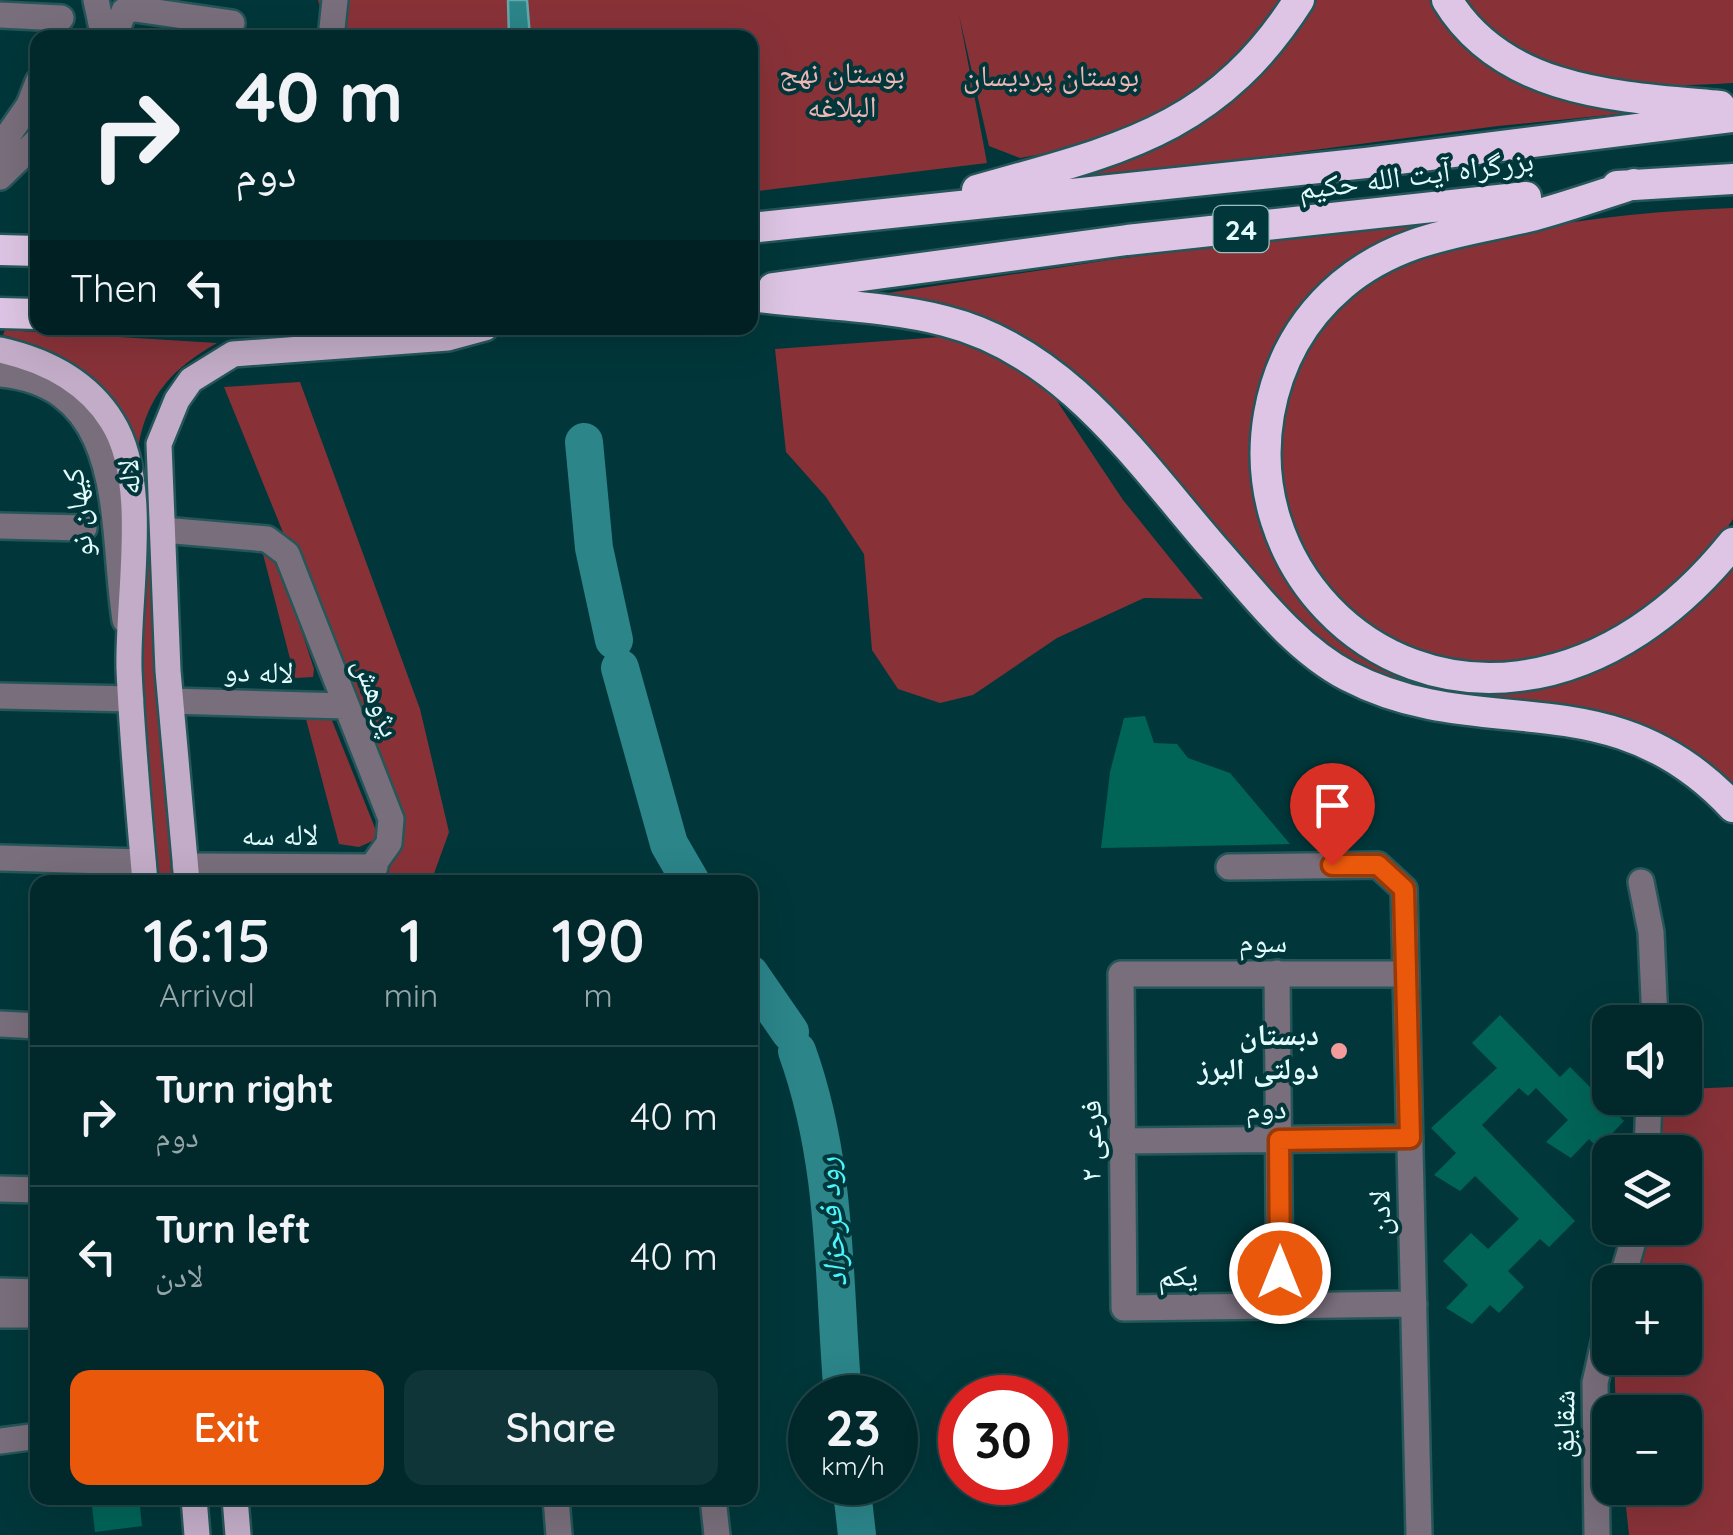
<!DOCTYPE html>
<meta charset="utf-8">
<style>
:root{--surface:#01292c;--page:#0f3538;--text:#f1f3f6;--muted:#96a6a9;--line:#234548;--accent:#ea580c}
body{margin:0;font-family:Quicksand,"Noto Naskh Arabic",sans-serif;background:var(--page);color:var(--text);height:100vh;display:flex;flex-direction:column;font-size:38px;white-space:nowrap}
*{box-sizing:border-box;margin:0}
p{font-size:32px;color:var(--muted)}
.icon{flex:none;width:55px;height:55px;fill:none;stroke:currentColor;stroke-width:2;stroke-linecap:round;stroke-linejoin:round}
.map{position:relative;flex:1;overflow:hidden}
.details{position:absolute;left:30px;top:875px;width:728px;height:630px;display:flex;flex-direction:column;background:var(--surface);border-radius:20px;box-shadow:0 10px 40px #0002,0 0 0 2px var(--line)}
.details>*{flex:none}
.banner{position:absolute;left:30px;top:30px;width:728px;height:305px;border-radius:20px;box-shadow:0 10px 40px #0002,0 0 0 2px var(--line);background:#01292c;color:var(--text);overflow:hidden}
.controls{position:absolute;left:1592px;top:1005px;display:grid;gap:20px}
.controls a{display:grid;place-items:center;width:110px;height:110px;border-radius:20px;background:var(--surface);box-shadow:0 10px 40px #0002,0 0 0 2px var(--line);font-size:50px}
.speed{position:absolute;left:788px;top:1375px;display:flex;gap:20px;font-size:50px;font-weight:700;text-align:center}
.speed>*{display:grid;place-content:center;width:130px;height:130px;border-radius:50%;background:var(--surface);box-shadow:0 10px 40px #0002,0 0 0 2px var(--line);line-height:1}
.speed small{font-size:25px;font-weight:400}
.speed .limit{border:15px solid #d22;background:#fff;color:#111}
.pin{position:absolute;display:grid;place-items:center;width:85px;height:85px;color:#fff;margin:-102px -42px;border-radius:50% 50% 50% 0;rotate:-45deg;box-shadow:0 0 10px #0007}
.pin .icon{rotate:45deg}
.me{position:absolute;width:110px;margin:-55px;rotate:0deg;stroke-linejoin:round;filter:drop-shadow(0 0 8px #0008)}
.turn{display:flex;align-items:center;gap:35px;height:210px;padding:0 40px;font-size:45px}
.turn .icon{width:130px;height:130px;stroke-width:2.5}
.turn b{display:block;font-size:70px;line-height:85px}
.then{display:flex;align-items:center;height:95px;padding:0 40px;background:#0003;gap:20px;font-size:38px}
.eta{display:flex;justify-content:space-evenly;align-items:center;height:170px;text-align:center}
.eta b{font-size:60px;font-weight:600;line-height:70px}
.cta{display:flex;gap:20px;margin-top:auto;padding:20px 40px}
.cta a{flex:1;height:115px;border-radius:20px;background:var(--accent);color:#fff;font-size:40px;font-weight:600;line-height:115px;text-align:center}
.cta a+a{background:var(--page);color:var(--text)}
ul{padding:0;list-style:none}
li{display:flex;align-items:center;gap:30px;height:140px;padding:0 40px;border-top:2px solid var(--line)}
li div{flex:1}
li b{display:block;font-size:38px}
li em{font-style:normal}
.map>svg:first-child{display:block}
.green{fill:#883238}
.water{fill:#2b8589;stroke:#62a8ac;stroke-width:2.5}
.lines{fill:none;stroke-linecap:round;stroke-linejoin:round}
.river{stroke:#2b8589;stroke-width:38}
.building{fill:#006457}
.minor-casing{stroke:#255659;stroke-width:30}
.major-casing{stroke:#255659;stroke-width:30}
.highway-casing{stroke:#255659;stroke-width:35}
.minor{stroke:#796e7b;stroke-width:25}
.major{stroke:#c2acc7;stroke-width:25}
.highway{stroke:#dec5e5;stroke-width:30}
.route-casing{stroke:#983908;stroke-width:25}
.route{stroke:#ea580c;stroke-width:18}
.poi-dot{fill:#f59b9b;stroke:#01373a;stroke-width:4}
.labels{text-anchor:middle;dominant-baseline:central;stroke-width:8;stroke-linejoin:round;paint-order:stroke}
.shield{fill:#01373a;stroke:#9ec0c2;stroke-width:2.5}
.shield-label{font-size:28px;font-weight:bold;fill:#e2fbfc}
.park-label{font-size:30px;fill:#f0b6b5;stroke:#01373a}
.street-label{font-size:30px;fill:#e2fbfc;stroke:#01373a}
.poi-label{font-size:30px;font-weight:bold;fill:#e2fbfc;stroke:#01373a;text-anchor:end}
.water-label{font-size:32px;font-style:italic;fill:#4cf4fc;stroke:#01373a}
</style>
<div class="map">
<svg width="1733" height="1535" viewBox="0 0 1733 1535">
<rect width="100%" height="100%" fill="#01373a"/>
<path class="green" d="M318,0H1282L1222,72L1173,110L1070,149L1020,158L989,146L959,15L987,163L750,192V38L329,37Z
M1312,0H1434C1450,20 1466,43 1484,60C1536,108 1614,104 1678,108L1498,126L1062,183L1069,175L1099,166Z
M1463,0H1733V83C1631,89 1528,93 1463,0Z
M1733,208V519C1639,661 1445,728 1317,586C1306,573 1301,547 1295,530C1289,515 1279,496 1277,480C1265,388 1326,289 1411,255C1431,247 1456,245 1478,240C1562,221 1646,211 1733,208Z
M1444,218L1397,238L1338,275L1253,450V482L1260,516L1280,567L1324,626L1358,652L1527,685L1733,560V791L1705,764L1424,690L1349,664L1295,622L1089,392L861,297L1116,259Z
M5,330L217,343C172,369 148,394 138,447C103,383 75,354 3,335Z
M954,336L1002,356L1045,383L1123,500L1203,599L1144,598L1057,638L973,695L940,703L898,689L872,650L864,554L826,497L786,452L775,349Z
M300,382L420,709L449,832L431,882H376L398,847L399,818L224,387Z
M144,528L149,532L175,882H157C148,765 135,646 144,528Z
M263,554L278,559L314,669L313,677L295,678Z
M331,718L379,838L359,847L339,844L306,719Z
M1733,1087V1535H1629L1624,1488H1685V1412H1616L1614,1358H1685V1282H1633L1648,1228H1685V1152H1656L1659,1098H1685V1089Z"/>
<path class="water" d="M508,0H527L530,37H509Z"/>
<g class="lines">
<path class="river" d="M584,442L594,548L614,640
M620,668L669,844L691,882
M750,974L790,1032
M797,1051C838,1165 833,1279 843,1398
M851,1482L857,1535"/>
</g>
<path class="building" d="M1145,716L1154,743L1177,744L1188,758L1230,773L1290,844L1101,848L1110,772L1124,718Z
M1500,1015L1560,1077L1570,1067L1624,1121L1598,1148L1589,1139L1571,1158L1546,1142L1568,1120L1536,1088L1528,1096L1519,1088L1482,1125L1575,1221L1549,1247L1540,1239L1508,1271L1524,1287L1499,1313L1490,1305L1472,1324L1446,1308L1468,1285L1443,1261L1471,1233L1488,1249L1519,1219L1475,1176L1460,1191L1434,1175L1456,1153L1431,1128L1497,1068L1472,1043Z
M91,1498H139L142,1526L95,1532Z"/>
<g class="lines">
<defs>
<path id="minor" d="M96,0L104,38
M0,15L61,18
M114,38L124,11L135,9L232,23
M331,38L335,0
M0,147L29,105L38,82
M0,177L38,140
M0,374C129,386 110,524 125,620
M0,526L84,528
M163,530L267,539L287,554L391,819L389,843L361,882
M0,696L131,699
M171,701L345,706
M0,858L143,862
M185,866L375,867
M1229,867L1378,865L1404,889L1419,1535
M1641,882L1651,932L1655,1022
M1277,973L1280,1306
M1406,974H1121L1124,1308L1414,1304
M0,1024L38,1026
M1122,1141L1410,1138
M1647,1152L1649,1098
M0,1189L38,1190
M1621,1282L1637,1228
M0,1291L38,1292
M0,1315H38
M0,1441L38,1436
M556,1498L559,1535
M713,1498L717,1535
M1597,1535L1595,1383L1610,1315"/>
<path id="major" d="M0,350C45,360 87,381 112,421C151,482 127,598 129,669C132,740 139,812 145,882
M187,882L168,671L159,444L177,400L191,380L233,354L448,338L485,328
M194,1498L197,1535
M235,1498L238,1535"/>
<path id="highway" d="M1447,0C1504,94 1622,97 1720,106
M1634,184C1600,195 1566,207 1532,216C1464,232 1399,237 1342,285C1302,319 1278,363 1269,414C1243,563 1368,696 1520,676C1607,665 1680,609 1733,543
M1617,186L1733,179
M977,190C1117,150 1215,132 1299,0
M750,228L1366,163L1733,117
M0,250L38,251
M773,288L1127,240L1526,197
M750,296C810,304 888,306 945,321C1064,351 1136,458 1212,546C1252,591 1293,647 1348,676C1482,746 1610,675 1733,807
M0,313L38,314"/>
</defs>
<use href="#minor" class="minor-casing"/>
<use href="#major" class="major-casing"/>
<use href="#highway" class="highway-casing"/>
<use href="#minor" class="minor"/>
<use href="#major" class="major"/>
<use href="#highway" class="highway"/>
</g>
<g class="lines">
<defs>
<path id="route" d="M1280,1273L1279,1140L1410,1138L1404,889L1378,865H1332"/>
</defs>
<use href="#route" class="route-casing"/>
<use href="#route" class="route"/>
</g>
<circle class="poi-dot" cx="1339" cy="1051" r="10"/>
<g class="labels">
<rect class="shield" x="1213.5" y="206" width="55" height="46" rx="8"/>
<g class="shield-label">
<text x="1241" y="229">24</text>
</g>
<g class="park-label">
<text x="842" y="72">بوستان نهج<tspan x="842" dy="34">البلاغه</tspan></text>
<text x="1051" y="75">بوستان پردیسان</text>
</g>
<g class="street-label">
<text transform="translate(1416 174) rotate(-7)">بزرگراه آیت الله حکیم</text>
<text transform="translate(128 477) rotate(-93)">لاله</text>
<text transform="translate(77 513) rotate(-97)">کیهان نو</text>
<text transform="translate(259 671) rotate(2)">لاله دو</text>
<text transform="translate(378 697) rotate(69)">پژوهش</text>
<text x="280" y="834">لاله سه</text>
<text x="1263" y="941">سوم</text>
<text transform="translate(1266 1108) rotate(-1)">دوم</text>
<text transform="translate(1090 1141) rotate(-90)">فرعی ۲</text>
<text transform="translate(1379 1213) rotate(-91)">لادن</text>
<text transform="translate(1178 1275) rotate(-1)">یکم</text>
<text transform="translate(1563 1424) rotate(-89)">شقایق</text>
</g>
<g class="poi-label">
<text x="1319" y="1034">دبستان<tspan x="1319" dy="34">دولتی البرز</tspan></text>
</g>
<g class="water-label">
<text transform="translate(830 1222) rotate(-94)">رود فرحزاد</text>
</g>
</g>
</svg>
<div class="controls">
<a><svg class="icon" aria-label="sound" viewBox="0 0 24 24"><path d="M4 9h4l5-4v14l-5-4H4zM17 9q2 3 0 6"/></svg></a>
<a><svg class="icon" aria-label="layers" viewBox="0 0 24 24"><path d="M12 4l9 5-9 5-9-5zM3 14l9 5 9-5"/></svg></a>
<a>+</a>
<a>−</a>
</div>
<div class="speed"><div>23<small>km/h</small></div><div class="limit">30</div></div>
<div class="pin" style="left:1332px;top:865px;background:#d93025"><svg class="icon" aria-label="arrive" viewBox="0 0 24 24"><path d="M6 21V4h12l-3 4 3 4H6"/></svg></div>
<svg class="me" style="left:1280px;top:1273px" viewBox="-20 -20 40 40"><circle r="17" fill="#ea580c" stroke="#fff" stroke-width="3"/><path d="M0-11L8 9 0 5-8 9z" fill="#fff"/></svg>
<div class="banner">
<div class="turn"><svg class="icon" aria-label="right" viewBox="0 0 24 24"><path d="M7 20v-9h11M14 6l5 5-5 5"/></svg><div><b>40 m</b>دوم</div></div>
<div class="then">Then<svg class="icon" aria-label="left" viewBox="0 0 24 24"><path d="M17 20v-9H6M10 6l-5 5 5 5"/></svg></div>
</div>
<section class="details">
<div class="eta">
<div><b>16:15</b><p>Arrival</p></div>
<div><b>1</b><p>min</p></div>
<div><b>190</b><p>m</p></div>
</div>
<ul>
<li><svg class="icon" aria-label="right" viewBox="0 0 24 24"><path d="M7 20v-9h11M14 6l5 5-5 5"/></svg><div><b>Turn right</b><p>دوم</p></div><em>40 m</em></li>
<li><svg class="icon" aria-label="left" viewBox="0 0 24 24"><path d="M17 20v-9H6M10 6l-5 5 5 5"/></svg><div><b>Turn left</b><p>لادن</p></div><em>40 m</em></li>
</ul>
<div class="cta"><a>Exit</a><a>Share</a></div>
</section>
</div>
